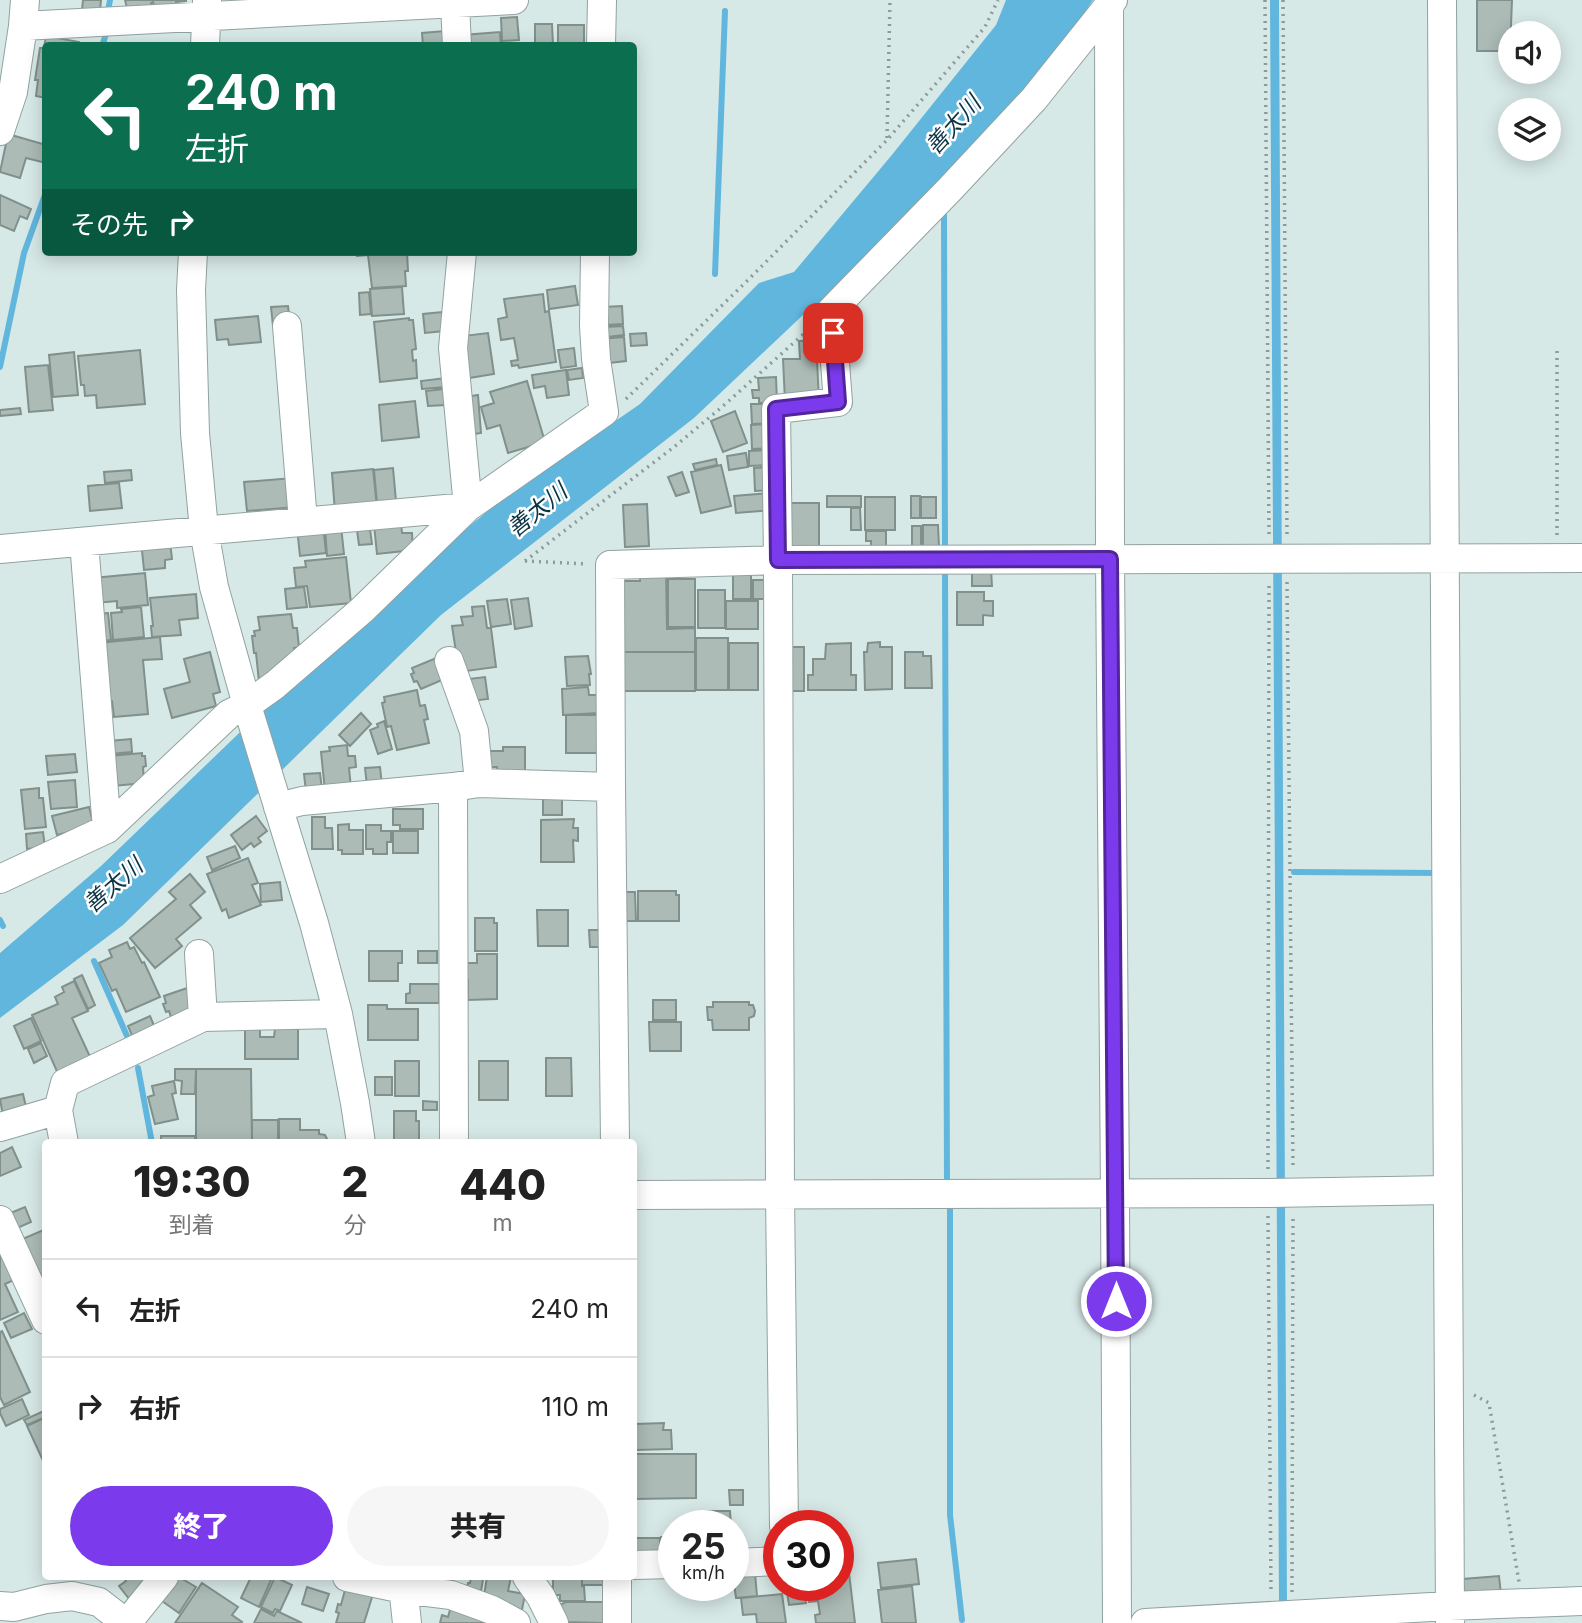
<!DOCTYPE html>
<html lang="ja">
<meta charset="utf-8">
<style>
:root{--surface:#fff;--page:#f6f6f6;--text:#222;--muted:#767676;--line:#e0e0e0;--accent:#7c3aed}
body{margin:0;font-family:Inter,"Noto Sans JP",sans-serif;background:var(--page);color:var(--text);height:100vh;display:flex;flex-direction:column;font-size:26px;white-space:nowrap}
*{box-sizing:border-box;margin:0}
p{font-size:23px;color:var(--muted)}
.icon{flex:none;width:38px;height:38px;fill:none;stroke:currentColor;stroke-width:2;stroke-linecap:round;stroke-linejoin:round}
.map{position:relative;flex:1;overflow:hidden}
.side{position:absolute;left:42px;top:1139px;width:595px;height:441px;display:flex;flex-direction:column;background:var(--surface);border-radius:7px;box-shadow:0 4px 18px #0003}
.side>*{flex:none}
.banner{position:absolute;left:42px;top:42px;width:595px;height:214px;border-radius:7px;box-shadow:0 4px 18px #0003;background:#0b6e4f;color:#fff;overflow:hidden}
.buttons{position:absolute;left:1498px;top:21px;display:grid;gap:14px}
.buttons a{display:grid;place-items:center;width:63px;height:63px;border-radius:50%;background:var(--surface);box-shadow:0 4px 18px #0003;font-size:35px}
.speed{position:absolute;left:658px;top:1510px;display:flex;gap:14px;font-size:35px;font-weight:700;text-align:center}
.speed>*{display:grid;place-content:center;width:91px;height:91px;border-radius:50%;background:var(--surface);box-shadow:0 4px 18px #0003;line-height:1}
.speed small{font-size:18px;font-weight:400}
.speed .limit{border:10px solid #d22;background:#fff;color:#111}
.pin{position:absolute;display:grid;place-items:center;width:60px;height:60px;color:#fff;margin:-30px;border-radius:14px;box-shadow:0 4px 10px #0006}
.me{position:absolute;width:77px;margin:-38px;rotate:0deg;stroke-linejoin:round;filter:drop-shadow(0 0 5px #0008)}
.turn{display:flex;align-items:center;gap:24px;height:147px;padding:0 28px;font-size:32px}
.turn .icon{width:91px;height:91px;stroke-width:2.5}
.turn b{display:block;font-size:49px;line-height:60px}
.then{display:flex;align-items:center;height:66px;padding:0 28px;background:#0003;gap:14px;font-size:26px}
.eta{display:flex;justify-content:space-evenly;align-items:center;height:119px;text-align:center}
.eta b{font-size:42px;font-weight:800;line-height:49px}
.primary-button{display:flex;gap:14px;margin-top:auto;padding:14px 28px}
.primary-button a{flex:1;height:80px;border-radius:42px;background:var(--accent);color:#fff;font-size:28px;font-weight:800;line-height:80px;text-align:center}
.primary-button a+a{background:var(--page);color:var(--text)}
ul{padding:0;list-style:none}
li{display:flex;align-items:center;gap:21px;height:98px;padding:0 28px;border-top:2px solid var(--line)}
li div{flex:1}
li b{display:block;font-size:26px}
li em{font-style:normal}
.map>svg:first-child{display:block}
.water{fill:#61b6dd}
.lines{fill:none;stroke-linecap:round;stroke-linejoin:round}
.stream{stroke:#61b6dd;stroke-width:6}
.building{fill:#acbbb6;stroke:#81908a;stroke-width:2}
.minor-casing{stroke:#91a2a0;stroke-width:30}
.path{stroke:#8d9a99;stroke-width:3.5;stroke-dasharray:2 5;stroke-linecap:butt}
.minor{stroke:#fff;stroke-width:28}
.route-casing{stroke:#51269a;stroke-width:18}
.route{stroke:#7c3aed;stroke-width:12}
.labels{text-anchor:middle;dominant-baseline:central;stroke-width:5;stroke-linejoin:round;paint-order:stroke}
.water-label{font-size:23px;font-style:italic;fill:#0c3444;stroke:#fff}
</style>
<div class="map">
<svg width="1582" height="1623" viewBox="0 0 1582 1623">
<rect width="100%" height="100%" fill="#d7e9e7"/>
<path class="water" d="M1006,0H1093L1050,63L862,271L803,315L694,418L441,615L123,925L0,1018V953L101,866L261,712L405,579L505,497L640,404L759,283L794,272L891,156L996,25Z
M1270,0H1279L1287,1604H1279Z"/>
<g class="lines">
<path class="stream" d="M108,11L110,0
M102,46L107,31
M944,215L945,551
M715,274L725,11
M0,367L24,253L46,192
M945,570L947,1186
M1294,872L1438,873
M0,920L3,926
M94,961L131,1045
M138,1068L152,1143
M950,1203V1515L962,1620"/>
</g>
<path class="building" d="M83,0H101L100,11L82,10Z
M125,0H186V1L176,2V5L154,6L153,2L151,3V7L127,8Z
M1477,0H1512L1510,51H1477Z
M517,17L519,40L502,41L501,18Z
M535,24H552L553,45H535Z
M558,25H584V46H558Z
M445,31L446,46H423L422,33Z
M500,32L501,46H464L463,35Z
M46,36L79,42V46H46V98L36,96L38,80H35L40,48H44Z
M8,134L46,145V163L26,158L20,178L0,172Z
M0,195L31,209L27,219L20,216L14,231L0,225Z
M357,252H407L408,271H405L406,286L372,288L368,255L357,256Z
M575,286L578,305L549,309L547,290Z
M402,287L404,314L372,316L370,289Z
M369,292L371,314L360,315L359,293Z
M543,294L545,312L549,311L556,362L519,368L518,365L512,366L511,361L518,360L514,338L501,340L498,319L507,317L504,299Z
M288,306L290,324L273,326L271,307Z
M622,306L623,324L605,325L604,307Z
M442,312L444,331L425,333L423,314Z
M258,316L261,342L229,345L228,339L217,340L215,320Z
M409,318V320H413L416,349L412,350L413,361L416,360L417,378L380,382L374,322Z
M623,326L624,335L607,337L606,327Z
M488,333L494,374L469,378L463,336Z
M646,333L647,345L631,346L630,334Z
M624,337L626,361L601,364L599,339Z
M830,340L831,360H817L819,400L785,401L783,359H800L799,341Z
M574,348L576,366L561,368L558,350Z
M140,350L145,404L97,408L96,395L85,396L84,385H81L78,356Z
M74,352L78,395L53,397L49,355Z
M48,365L53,410L29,412L25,367Z
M582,368L583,378L569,380L567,370Z
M566,370L569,395L547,398L545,386L534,388L532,375Z
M776,377L777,402L759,403V398H753L752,390H759L758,378Z
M445,378L446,387L422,389L421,381Z
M527,381L545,442L508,453L500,425L487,429L481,407L494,403L490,392Z
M444,389L446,405L428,406L426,391Z
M478,395L481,433L468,435L465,397Z
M415,401L419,437L382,441L379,405Z
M751,404H771L772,423L752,424Z
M20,408L21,414L0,416V410Z
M735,411L747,443L723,452L711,421Z
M770,424L772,448L752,449L751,425Z
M771,450V465L749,466V451Z
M746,453L748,467L729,470L727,456Z
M716,459L717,465L695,470L693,464Z
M721,465L731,506L701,513L691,472Z
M771,467L772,490L755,491L754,468Z
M393,468L396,501L377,503L374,470Z
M373,469L377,508L335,512L332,473Z
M131,470L132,480L105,483L104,472Z
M682,472L689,492L676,496L668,477Z
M293,478L296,507L247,511L244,482Z
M119,483L122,508L90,511L88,486Z
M771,493L772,510L736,513L734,496Z
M827,496H861V507H827Z
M911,496H920V518H911Z
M865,497H895V530H865Z
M921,497H936V518H921Z
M788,503H819V553L789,552Z
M647,504L649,546L625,547L623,505Z
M851,508H860L861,530H851Z
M369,521L372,544L359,545L356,523Z
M401,522L402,533H412L413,550L377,554L374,525Z
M323,525L326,553L300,556L297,528Z
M923,525H938L939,548H923Z
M341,526L344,554L327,556L325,528Z
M912,526H921V548H912Z
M866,531H886V554H871V541H866Z
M141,541L170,542L172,559L165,560V568L144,570Z
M346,557L351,603L310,607L307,586L296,587L294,568L306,567L305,561Z
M972,569H991L992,586H972Z
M640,572H666L667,629L695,628V652H621V581H640Z
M145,573L148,605L117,608V601L95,603L93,578Z
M733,574H751V599H733Z
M668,579H695V627H668Z
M753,580H772V599H753Z
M304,587L307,607L287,609L285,589Z
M698,590H725V628H698Z
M957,592H984V601H993V616L983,615V625H957Z
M196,594L198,618L179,620L181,635L152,637L151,626H153L150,598Z
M528,598L532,626L515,629L511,600Z
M507,599L511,624L491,627L487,601Z
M726,601H758V629H726Z
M484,606L487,628H491L496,667L459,672L452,626L463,625L461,617L473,616L472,607Z
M141,607L144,637L113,640L111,613L122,612L121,609Z
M108,613L111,640L98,641L95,614Z
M291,614L293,628H297L299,647L294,648L296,661L259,682L256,653H254L252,636H255L254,631L260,630L258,617Z
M160,637L162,659L143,660L148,714L114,717L112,701L103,702L98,643Z
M696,638H728V690H696Z
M880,642V647H892V689L865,690L864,652H867L868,643Z
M729,643H758V690H729Z
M851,643V675H856V690H808V675H813V659H825L826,644Z
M789,647H804V691H786Z
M210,652L220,692L213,694L216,706L172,718L164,689L190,682L184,659Z
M621,652H695V691H621Z
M905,652H923V656H931L932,688H905Z
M441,656L449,677L421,689L417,681L414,682L411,674L414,673L412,668Z
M588,656L591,674H589L590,685L567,686L565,657Z
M485,677L488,699L471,701L468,679Z
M588,687L589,695H598L599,713L563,715L562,689Z
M417,690L420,706L425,705L428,719L424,720L429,743L397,750L391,726L387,727L382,703L385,702L384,697Z
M361,713L371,724L350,746L339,735Z
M566,715H599L605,753H566Z
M384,721L392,749L378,754L370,730L378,727L377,724Z
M131,739L132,752L110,754L109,741Z
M347,745L348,756H355L356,767L349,768L351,788L325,791L321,752L330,751L329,747Z
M503,747H525V779H497V767H489L490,751H503Z
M142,753V756H145L146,766L143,767L144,783L113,786L110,756Z
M75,754L77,772L48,775L46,756Z
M380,767L382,785L367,786L365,768Z
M320,773L322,790L306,792L304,774Z
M75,780L77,807L51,809L48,782Z
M39,788V798H43L46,827L25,829L21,790Z
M543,798H562V815H543Z
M89,807L94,826L57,835L52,816Z
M393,809H423V829H400V825H393Z
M256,816L267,831L258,838L261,842L254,847L251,843L242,850L231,835Z
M312,817H325V828H332L333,849H312Z
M574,819L573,828H578V841L573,840L574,862H541V820Z
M349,824V830H363V854H342V850H338V825Z
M366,825H381V831H391V842H387V854H373V849H366Z
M393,831H418V853H393Z
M43,832L45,847L27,849L26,834Z
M235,846L240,858L212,870L207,857Z
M248,858L258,883L252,885L261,905L229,918L226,909L222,911L207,874Z
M190,874L205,892L190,905L201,918L176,939L182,946L155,968L130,938L176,899L169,892Z
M280,882L282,900L261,902L260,884Z
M638,891H676V895H679V921H638Z
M621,892H635L636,921H622Z
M537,910H568V946H538Z
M475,918H494V923H497V951H475Z
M589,930H605V947H590Z
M127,942L130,949L134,947L142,963L144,962L160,997L126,1012L116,989L112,991L99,963L112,957L109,950Z
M369,951H402V963H398V981H369Z
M418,951H437V963H418Z
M477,954H497V999L468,1000V980H465V963H477Z
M82,975L95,1005L88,1009L74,979Z
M74,981L88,1011L72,1018L92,1061L59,1076L32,1015L58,1004L55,997L64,992L62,987Z
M410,984H439V1003H406V994L410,993Z
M187,988L195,1012L172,1020L169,1011L166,1012L163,1004L166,1003L164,996Z
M653,1000H676V1020H653Z
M713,1002H749V1005H753L755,1011L754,1016L749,1018V1030H713L712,1020H708L707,1007H713Z
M368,1005H387V1009H418V1040H368Z
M150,1016L158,1035L136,1045L128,1026Z
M31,1018L41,1041L24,1049L14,1026Z
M649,1022H681V1051H650Z
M245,1029H260V1037H274L275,1029H298V1059H245Z
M41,1043L47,1056L34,1063L28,1049Z
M546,1058H571L572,1096H546Z
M395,1061H419V1096H395Z
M479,1061H508V1100H479Z
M175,1069H196L195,1094H181L182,1081L175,1080Z
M196,1069H251L252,1143H196Z
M375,1077H392V1095H375Z
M174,1081L176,1093L172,1094L178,1119L155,1124L148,1097L154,1095L152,1086Z
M23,1094L27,1111L3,1116L0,1099Z
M423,1101L437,1102V1110H423Z
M394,1111H416V1121H419V1141H394Z
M279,1119H300V1130H319V1134L325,1135L329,1143H279Z
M252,1120H278V1143H252Z
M161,1136H195V1143H161Z
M12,1147L21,1167L0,1176V1153Z
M25,1207L31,1222L15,1229L8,1214Z
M46,1229V1304L20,1240Z
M0,1253L16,1279L5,1284L18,1312L0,1320Z
M24,1313L32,1329L11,1338L4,1323Z
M2,1331L30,1392L4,1405L0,1397V1332Z
M22,1399L29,1415L6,1426L0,1413V1409Z
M46,1410V1417L27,1425L24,1420Z
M46,1417V1467L27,1426Z
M664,1423L663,1430H671L672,1449L635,1450V1424Z
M634,1454H696V1498L634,1499Z
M729,1490H743V1505H730Z
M704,1511H730L731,1526H705Z
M661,1537H673V1556H662Z
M634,1538H660V1557H634Z
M916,1559L919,1584L881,1588L878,1563Z
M755,1573L757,1596L736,1598L733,1575Z
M849,1573L855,1623H816L815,1615L820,1614L818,1601L809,1602L807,1586H838V1574Z
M1499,1576L1501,1594L1464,1596L1463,1579Z
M123,1577H157L133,1604L119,1586L126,1581Z
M179,1577L196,1587L179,1613L162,1601Z
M251,1577H264L271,1580L259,1607L241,1598Z
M275,1577L292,1585L280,1611L275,1609L273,1613L261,1607Z
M471,1577L483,1579L480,1598L465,1595L468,1583H470Z
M487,1577H511L508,1591L525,1594L521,1615L483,1602Z
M553,1577H582V1586H584L585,1601H560V1595H553Z
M582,1577H609L610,1585H582Z
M202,1583L238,1607L232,1615L242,1622L241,1623H175Z
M346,1586L373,1594L364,1623H336L339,1613L336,1612L338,1604L341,1605Z
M786,1586H804L806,1603L789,1605Z
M912,1586L916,1623H882L878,1590Z
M307,1587L329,1594L323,1611L302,1604Z
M782,1594L786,1623H757L756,1614L743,1615L741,1598Z
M566,1602H608L603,1623L566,1622L558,1606Z
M451,1606L486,1615L483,1623H440L442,1615L448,1617Z
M261,1609L274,1616L277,1611L302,1623H254Z"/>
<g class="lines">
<defs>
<path id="minor" d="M1442,0L1450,1623
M455,4L457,46
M1109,4L1110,559L1115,1194L1117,1623
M23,26L514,0
M205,46L207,0
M601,46L602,0
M0,131L13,92L23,26L25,0
M193,252L191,290L195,433L204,530L214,587L249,712L314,923L338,1014L355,1103L361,1143
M287,326L303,521
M84,542L107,829
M0,549L468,507L453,348L462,252
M449,661L474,731L479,783
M278,807L302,801L453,787
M0,879L107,829L229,714L247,705L275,685L362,610L468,507L604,412L596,359L594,326L595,252
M199,954L203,1017
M58,1110L65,1083L203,1017L338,1014
M0,1127L58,1110L64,1143
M454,1143L453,787L479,783L611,787
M615,1143L611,787L610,565L778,560L1582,558
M634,1195L1267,1193L1447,1190
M0,1220L46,1320
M784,1526L780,1194L778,560L776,409L838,402L831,311L950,189L1034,99L1113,0
M733,1563L779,1561
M634,1565L674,1564
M347,1577L403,1589L451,1595L492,1610L516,1623
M402,1577L407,1623
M527,1577L541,1597L554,1623
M617,1577V1623
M0,1606L14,1607L46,1599L72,1596L99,1602L126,1623
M127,1623L164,1577
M1145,1623L1449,1606L1582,1601"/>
</defs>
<use href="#minor" class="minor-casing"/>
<path class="path" d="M1265,0L1269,536
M1283,0L1287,535
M887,138L890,0
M626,399L748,280L887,140L985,27L998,0
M1557,535V350
M525,561L674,447L722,407L808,330
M525,561L587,564
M1287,582L1293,1169
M1268,1169L1269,582
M1268,1216L1271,1593
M1474,1395L1489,1403L1519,1582
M1292,1592L1293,1215"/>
<use href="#minor" class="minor"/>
</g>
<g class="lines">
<defs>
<path id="route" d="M833,333L838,402L776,409L778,560L1110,559L1116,1301"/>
</defs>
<use href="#route" class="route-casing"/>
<use href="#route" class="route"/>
</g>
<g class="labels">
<g class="water-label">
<text transform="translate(953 125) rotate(-48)">善太川</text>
<text transform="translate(537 510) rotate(-39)">善太川</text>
<text transform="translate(113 885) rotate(-41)">善太川</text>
</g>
</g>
</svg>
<div class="buttons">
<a><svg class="icon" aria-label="sound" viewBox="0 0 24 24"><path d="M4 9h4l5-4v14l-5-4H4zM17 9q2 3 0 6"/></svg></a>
<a><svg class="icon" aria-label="layers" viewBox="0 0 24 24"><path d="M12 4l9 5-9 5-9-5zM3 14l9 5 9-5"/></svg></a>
</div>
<div class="speed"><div>25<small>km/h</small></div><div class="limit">30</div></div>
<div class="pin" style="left:833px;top:333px;background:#d93025"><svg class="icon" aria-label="arrive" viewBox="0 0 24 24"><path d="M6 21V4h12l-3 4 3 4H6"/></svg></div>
<svg class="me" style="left:1116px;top:1301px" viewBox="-20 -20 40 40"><circle r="17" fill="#7c3aed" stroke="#fff" stroke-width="3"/><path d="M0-11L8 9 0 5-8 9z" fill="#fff"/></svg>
<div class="banner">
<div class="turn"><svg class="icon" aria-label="left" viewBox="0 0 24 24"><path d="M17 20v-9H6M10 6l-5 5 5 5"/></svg><div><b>240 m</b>左折</div></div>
<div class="then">その先<svg class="icon" aria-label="right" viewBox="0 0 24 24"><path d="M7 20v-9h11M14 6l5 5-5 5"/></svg></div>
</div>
<section class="side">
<div class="eta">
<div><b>19:30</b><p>到着</p></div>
<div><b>2</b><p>分</p></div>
<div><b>440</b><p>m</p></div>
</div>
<ul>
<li><svg class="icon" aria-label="left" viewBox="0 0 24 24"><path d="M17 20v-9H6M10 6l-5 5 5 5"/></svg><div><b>左折</b></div><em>240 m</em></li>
<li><svg class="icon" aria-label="right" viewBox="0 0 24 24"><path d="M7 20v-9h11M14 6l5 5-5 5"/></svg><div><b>右折</b></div><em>110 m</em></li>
</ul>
<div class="primary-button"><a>終了</a><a>共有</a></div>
</section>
</div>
